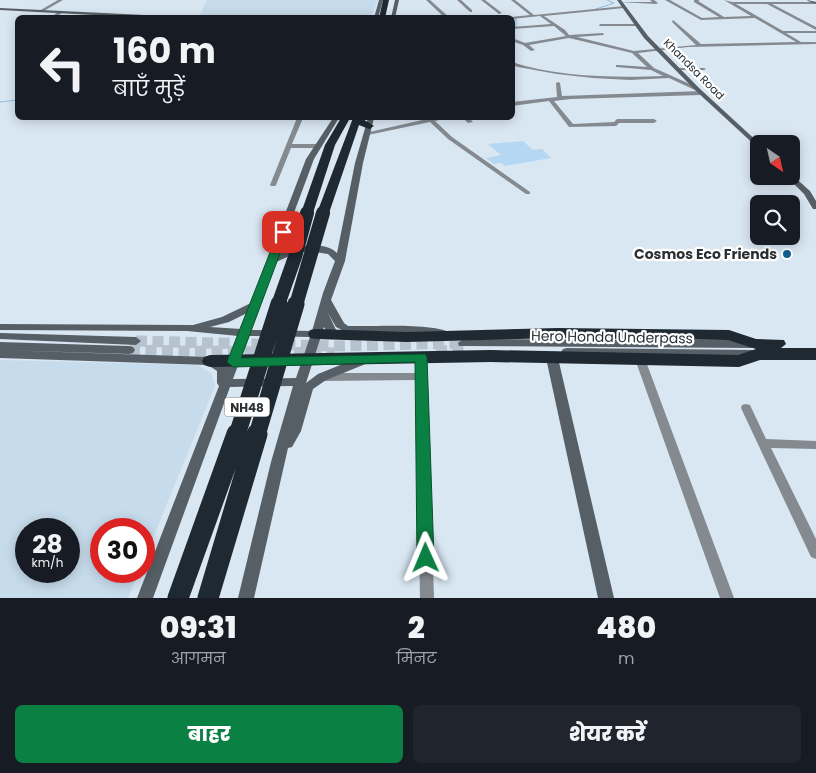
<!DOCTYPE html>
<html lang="hi">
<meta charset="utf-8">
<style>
:root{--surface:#171b24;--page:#20242c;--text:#f1f3f6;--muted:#9ea1a6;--accent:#0b8043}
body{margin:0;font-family:Poppins,"Noto Sans Devanagari",sans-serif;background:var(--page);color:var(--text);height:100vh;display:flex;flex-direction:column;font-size:19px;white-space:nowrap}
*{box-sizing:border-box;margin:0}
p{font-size:16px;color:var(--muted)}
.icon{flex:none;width:28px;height:28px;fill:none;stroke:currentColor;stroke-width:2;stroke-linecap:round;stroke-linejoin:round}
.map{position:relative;height:598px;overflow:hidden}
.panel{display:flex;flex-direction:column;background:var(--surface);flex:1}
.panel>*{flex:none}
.top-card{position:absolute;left:15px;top:15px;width:500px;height:105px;border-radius:8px;box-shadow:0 2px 12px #0003;background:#171b24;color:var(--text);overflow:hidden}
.needle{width:32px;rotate:146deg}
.buttons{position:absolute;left:750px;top:135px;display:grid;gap:10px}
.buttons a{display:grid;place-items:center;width:50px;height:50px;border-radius:8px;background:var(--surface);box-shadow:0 2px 12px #0003;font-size:25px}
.speed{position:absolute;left:15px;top:518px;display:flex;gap:10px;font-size:25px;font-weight:700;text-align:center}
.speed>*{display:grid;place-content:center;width:65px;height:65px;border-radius:50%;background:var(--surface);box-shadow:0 2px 12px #0003;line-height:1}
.speed small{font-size:12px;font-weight:400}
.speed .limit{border:8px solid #d22;background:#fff;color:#111}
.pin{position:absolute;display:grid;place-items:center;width:42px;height:42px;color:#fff;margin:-21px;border-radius:10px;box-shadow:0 2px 8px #0006}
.me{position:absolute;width:55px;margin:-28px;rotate:359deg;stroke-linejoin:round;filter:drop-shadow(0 0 4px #0008)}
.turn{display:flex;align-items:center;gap:18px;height:105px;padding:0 15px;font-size:22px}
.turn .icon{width:65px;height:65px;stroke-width:2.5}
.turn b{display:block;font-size:35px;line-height:42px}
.eta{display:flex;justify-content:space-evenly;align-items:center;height:85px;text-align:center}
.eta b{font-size:30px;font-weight:800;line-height:35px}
.button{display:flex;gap:10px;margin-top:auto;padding:10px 15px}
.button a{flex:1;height:58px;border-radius:8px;background:var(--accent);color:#fff;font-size:20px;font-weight:800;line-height:58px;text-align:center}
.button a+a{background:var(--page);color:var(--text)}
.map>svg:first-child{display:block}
.built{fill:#c6dbeb;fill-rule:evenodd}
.green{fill:#b5d7f2}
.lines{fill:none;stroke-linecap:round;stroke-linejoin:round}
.stream{stroke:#91bbdc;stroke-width:1}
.secondary-tunnel{stroke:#b6c2cd;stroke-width:11;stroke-dasharray:11 5.5;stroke-linecap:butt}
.street{fill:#848a8f;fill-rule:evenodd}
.secondary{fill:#575f66;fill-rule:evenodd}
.highway{fill:#1e2932;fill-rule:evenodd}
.highway-bridge-far2{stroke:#1e2932;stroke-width:14}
.highway-bridge-far1{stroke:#1e2932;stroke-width:17}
.highway-bridge{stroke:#1e2932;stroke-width:21}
.route{fill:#0b8043;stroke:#07532c}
.poi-dot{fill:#106193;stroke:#fff;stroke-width:2}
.labels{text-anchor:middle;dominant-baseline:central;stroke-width:4.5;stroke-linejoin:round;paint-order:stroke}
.far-street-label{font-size:11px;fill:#2b3034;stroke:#fff}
.shield{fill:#fff;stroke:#6b6e71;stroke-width:1}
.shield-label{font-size:12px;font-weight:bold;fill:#2b3034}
.poi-label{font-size:14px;font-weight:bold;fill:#2b3034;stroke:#fff;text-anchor:end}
.street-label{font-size:14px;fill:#2b3034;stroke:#fff}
</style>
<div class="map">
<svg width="816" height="598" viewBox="0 0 816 598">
<rect width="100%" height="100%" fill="#d9e7f3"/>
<path class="built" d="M207,0H378L371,17H199Z
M0,360L198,365L212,374L215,386L144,560V529H101V571H139L128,598H0ZM26,529H69V571H26Z"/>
<path class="green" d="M523,141L533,150L542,149L551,158L505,166L501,163L494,164L486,158L501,155L488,144Z"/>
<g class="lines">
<path class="stream" d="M596,9L614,3L607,0
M514,28L516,27V18L518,17
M0,102L18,100"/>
<path class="secondary-tunnel" d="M136,341L335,346L463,343
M129,350L334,353
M436,351L465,350"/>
<path class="street" d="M58,0H63L42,12L39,11Z
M426,0H430L450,18H445Z
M457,0H461L472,10V12H470Z
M481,0H485L502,13L499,14Z
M511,0H515L534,15L625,6L624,8L544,16L565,30L569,35L603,33L604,35L577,37L634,51L696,45L672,22L673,20L701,44L796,42L755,18L701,20L665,0H670L702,18L719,17L694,2V0H700L698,1L724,17L751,16L724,0L732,2H815V4H772L816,27V30L767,4H736L783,31H816V33H786L801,42H816V44L688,47L638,53L654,68L699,88V90L697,91L669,78L630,80L593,78L557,74L518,67L512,65V62C557,77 616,78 663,76L651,70L616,67V65H618L647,67L632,53L569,38L529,45L535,50L531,51L523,45L512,41V38L525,43L566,36L554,26L512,29V27L551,24L540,16L512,19V18L511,17L530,15Z
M650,0H654L658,3L656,4L619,2H652Z
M60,11L63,12L55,18H49Z
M423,16H425L426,18H422Z
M600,24H637L639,25L637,26H599Z
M679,68H704L706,69L704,70H677V69Z
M558,82L560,83L562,96L701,91L704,93L701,95L571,99L554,101L573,124L614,122L617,119H654L657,121L654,123H619L616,126L569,127L549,101L512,106V102L557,97L556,83Z
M297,118H303L292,144H319L322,146L319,148H291L276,185L275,186H271L270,185Z
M431,118H444V119L435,121L452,137L530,192V194H526L448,139L430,122L368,135L365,133Z
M463,118H469L473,122L468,123Z
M421,354L424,355L426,357L427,376L434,598H420L416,380L322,381L318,379L317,377L318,375L322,373H416V357L418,355Z
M640,356L643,357L645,359L734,598H720L635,359L637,357Z
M746,404L750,405L766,439L816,441V449L771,448L816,539V559L811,557L741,408L742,405Z"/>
<path class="secondary" d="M379,0H383L378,18H374Z
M395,0H399L395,18H391Z
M617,0H621L648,36L699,88L760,144L759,149L695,90L644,38Z
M807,0L816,2V4L808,1Z
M0,8L186,17L188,18H149L0,10Z
M333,118H339L314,159L279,253C295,246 323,240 337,253L355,163L368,118H374L363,163L345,261L331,300L344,323L348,326C370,327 442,321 455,336L450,339C416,330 381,334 346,332L336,327L328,313L338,334L337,336H329L324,327L306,383L318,374L360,357H368L370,360L368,363L326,380L313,389L301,431L292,447L288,448L254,598H238L271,462L293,386L230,387L153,598H137L219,386L217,383V371L208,365L0,358V350L210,357L227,366L238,336L187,331L0,330V324L193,325L222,317L251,303L306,159ZM308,251L328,254L335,261L323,293L312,331L251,330L276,262L296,253ZM247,313L241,329L210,327L229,322ZM249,336L310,337L296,378L233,379Z
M791,174L810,191L816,201V209H813L804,194L788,178L787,176H791Z
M0,333L136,337L141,341L136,345L0,339Z
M463,339L752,340L757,344L752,348L459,346L458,343Z
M0,342L129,346L133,347L135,350L133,353L129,354L0,350Z
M567,348L755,350L759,351L761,354L759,357L755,358L563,355L561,352L563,349Z
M552,354L556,355L558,358L614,598H598L546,358L548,355Z"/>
<path class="highway" d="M383,0H389L385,18H379Z
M341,118H350L335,145L313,213L311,216H303L301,213L325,145Z
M353,118H361L374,126L369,129L359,125L329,213L327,216H319L317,213Z
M558,328L729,330L756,339L784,340L786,344L781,348H816V360H760L739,367L491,362L210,367L204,365L202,361L204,357L210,355L491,350L738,355L756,349L728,340L558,338L407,342L316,339L310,338L308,334L310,330L316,329L407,332Z"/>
<path class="highway-bridge-far2" d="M278,305L295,257L307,213
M296,305L323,213"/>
<path class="highway-bridge-far1" d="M237,435L279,304
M257,435L296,304"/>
<path class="highway-bridge" d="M178,598L237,434
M208,598L257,434"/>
</g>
<path class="route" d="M283,229L288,232L241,358L425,354L427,357L434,558L432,564L426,566L420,564L417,558L415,362L233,367L227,362L278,232Z"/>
<circle class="poi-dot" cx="787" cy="254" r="5"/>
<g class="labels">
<g class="far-street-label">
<text transform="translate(694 69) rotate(45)">Khandsa Road</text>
</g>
<rect class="shield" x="224.5" y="397.5" width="45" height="19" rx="4"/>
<g class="shield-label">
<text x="247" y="407">NH48</text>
</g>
<g class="poi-label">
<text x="777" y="254">Cosmos Eco Friends</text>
</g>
<g class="street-label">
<text transform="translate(612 337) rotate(1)">Hero Honda Underpass</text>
</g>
</g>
</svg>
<div class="buttons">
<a><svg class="needle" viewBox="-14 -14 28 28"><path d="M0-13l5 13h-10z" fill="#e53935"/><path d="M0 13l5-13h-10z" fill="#9ea1a6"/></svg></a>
<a><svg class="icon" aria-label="search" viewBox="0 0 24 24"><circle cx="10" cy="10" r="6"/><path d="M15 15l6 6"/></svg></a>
</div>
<div class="speed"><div>28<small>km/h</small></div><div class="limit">30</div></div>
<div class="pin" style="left:283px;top:232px;background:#d93025"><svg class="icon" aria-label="arrive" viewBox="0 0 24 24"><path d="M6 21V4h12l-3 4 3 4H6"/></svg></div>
<svg class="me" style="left:426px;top:558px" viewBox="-20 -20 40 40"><path d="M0-17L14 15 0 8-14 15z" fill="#0b8043" stroke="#fff" stroke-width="4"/></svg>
<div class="top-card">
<div class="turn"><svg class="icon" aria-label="left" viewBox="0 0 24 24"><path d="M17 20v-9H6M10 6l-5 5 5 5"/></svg><div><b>160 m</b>बाएँ मुड़ें</div></div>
</div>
</div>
<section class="panel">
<div class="eta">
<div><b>09:31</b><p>आगमन</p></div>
<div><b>2</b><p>मिनट</p></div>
<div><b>480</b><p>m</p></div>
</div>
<div class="button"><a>बाहर</a><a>शेयर करें</a></div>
</section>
